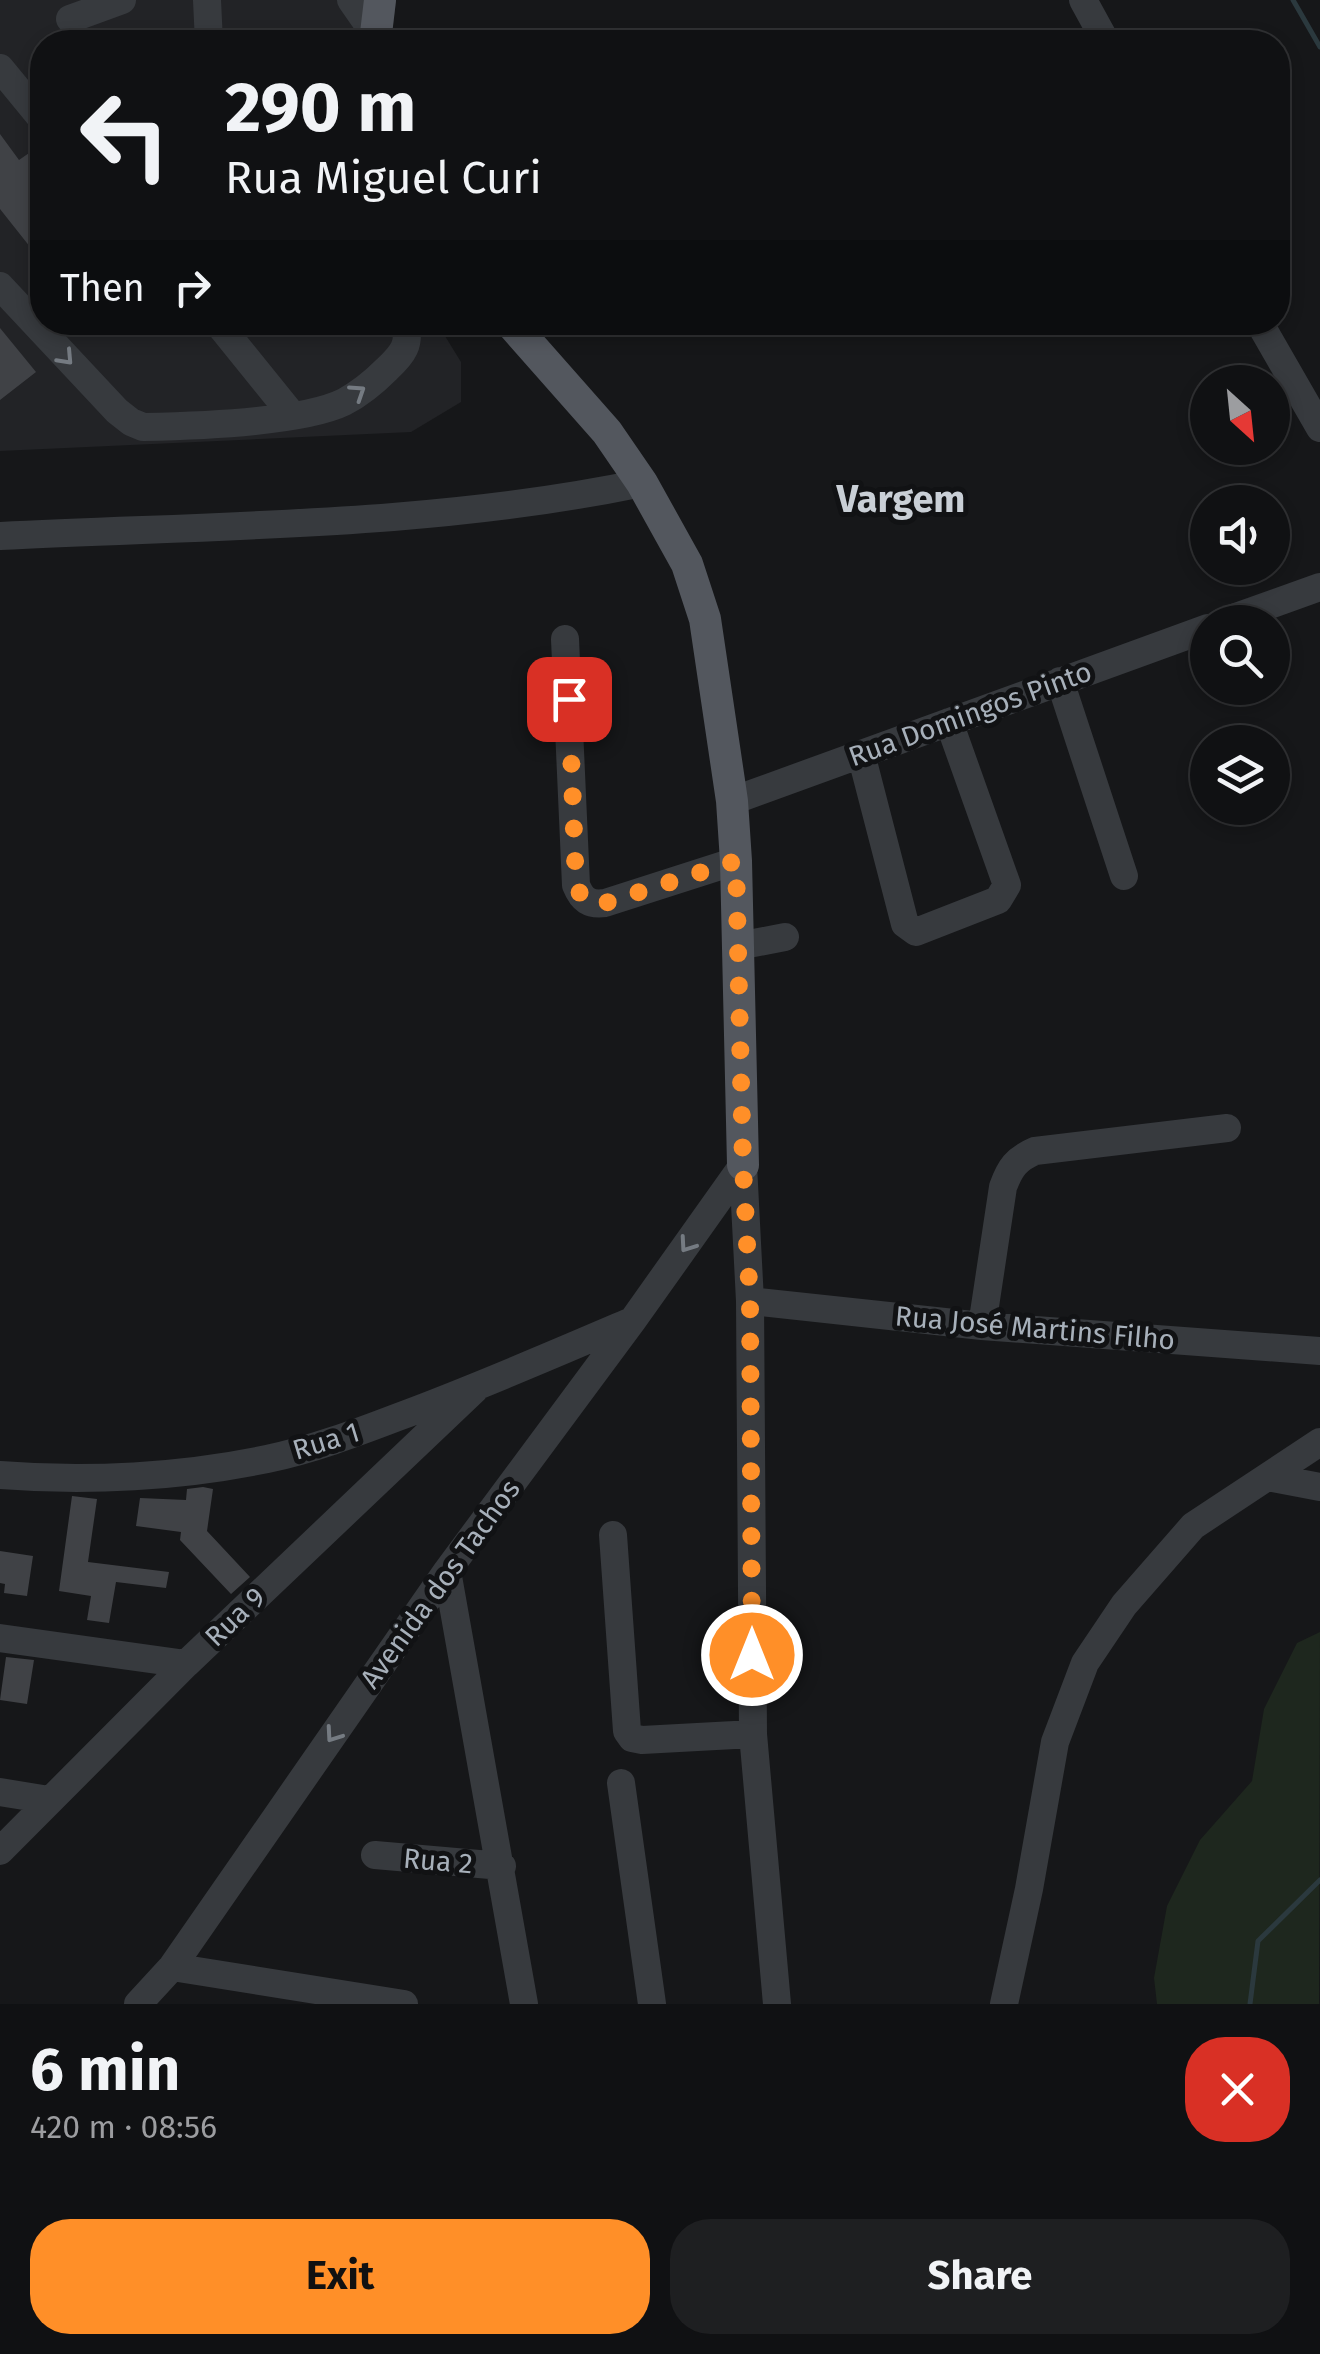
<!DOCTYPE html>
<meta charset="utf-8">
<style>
:root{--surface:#101113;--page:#1e1f21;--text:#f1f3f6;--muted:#9c9da0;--line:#303133;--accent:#ff8f28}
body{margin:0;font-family:"Fira Sans",sans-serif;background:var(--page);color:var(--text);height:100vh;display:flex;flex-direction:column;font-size:38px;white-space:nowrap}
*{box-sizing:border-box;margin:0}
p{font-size:32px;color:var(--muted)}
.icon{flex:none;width:55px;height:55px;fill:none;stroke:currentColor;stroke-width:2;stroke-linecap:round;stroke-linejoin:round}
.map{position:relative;height:2004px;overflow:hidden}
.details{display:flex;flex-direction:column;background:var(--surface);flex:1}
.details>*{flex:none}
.guide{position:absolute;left:30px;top:30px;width:1260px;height:305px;border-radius:40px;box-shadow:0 5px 15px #0003,0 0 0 2px var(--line);background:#101113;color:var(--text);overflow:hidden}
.needle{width:65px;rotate:153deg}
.buttons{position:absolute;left:1190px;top:365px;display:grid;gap:20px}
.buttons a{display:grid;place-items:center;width:100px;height:100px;border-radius:50%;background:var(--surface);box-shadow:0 5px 15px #0003,0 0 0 2px var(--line);font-size:50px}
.pin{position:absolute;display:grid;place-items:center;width:85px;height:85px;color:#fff;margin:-42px;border-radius:20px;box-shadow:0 5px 15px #0006}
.me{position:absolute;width:110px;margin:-55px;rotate:0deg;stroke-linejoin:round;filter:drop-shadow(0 0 8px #0008)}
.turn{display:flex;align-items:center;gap:35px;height:210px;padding:0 30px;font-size:45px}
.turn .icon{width:130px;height:130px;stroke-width:2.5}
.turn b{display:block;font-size:70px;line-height:85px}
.then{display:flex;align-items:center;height:95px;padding:0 30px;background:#0003;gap:20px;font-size:38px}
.round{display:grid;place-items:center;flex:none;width:105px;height:105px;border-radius:40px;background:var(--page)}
.head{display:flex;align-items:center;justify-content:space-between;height:170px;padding:0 30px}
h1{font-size:60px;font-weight:700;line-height:75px}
.button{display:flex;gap:20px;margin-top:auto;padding:20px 30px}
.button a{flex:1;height:115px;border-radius:40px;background:var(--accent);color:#111;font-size:40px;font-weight:700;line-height:115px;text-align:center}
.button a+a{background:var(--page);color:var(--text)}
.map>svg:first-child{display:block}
.built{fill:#222326}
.green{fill:#1e271e}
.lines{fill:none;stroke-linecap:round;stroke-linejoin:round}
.stream{stroke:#2b393e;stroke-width:5}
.building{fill:#404246}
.minor{stroke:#373a3e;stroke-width:28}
.major{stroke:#53575e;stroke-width:32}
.oneway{stroke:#757b82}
.route{stroke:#ff8f28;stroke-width:18;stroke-dasharray:0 32.4}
.labels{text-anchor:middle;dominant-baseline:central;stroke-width:10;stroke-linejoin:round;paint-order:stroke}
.street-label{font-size:28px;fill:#a7b0ba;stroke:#111214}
.district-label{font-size:38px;font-weight:bold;fill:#c9cfd6;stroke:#111214}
</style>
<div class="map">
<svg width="1320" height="2004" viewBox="0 0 1320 2004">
<rect width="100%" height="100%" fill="#161719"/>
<path class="built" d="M0,0H396L391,42H42V322L437,323L461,362V402L411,432L0,451Z"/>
<path class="green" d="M1320,1632L1319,2004H1157L1154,1978L1167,1906L1200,1840L1252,1781L1264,1709L1297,1643Z"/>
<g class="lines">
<path class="stream" d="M1293,0L1320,47
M1250,2004L1258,1941L1320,1880"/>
</g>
<path class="building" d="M0,134L19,160L32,151L42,163V262L0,209Z
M0,328L36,372L0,400Z
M203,1487L213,1489L207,1531L250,1577L231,1594L180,1540L181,1532L136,1526L140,1498L186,1500L187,1489Z
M72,1496L97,1499L88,1562L169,1572L166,1588L116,1582L109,1623L87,1620L91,1596L59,1591Z
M0,1551L33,1556L27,1596L4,1593L5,1584L0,1583Z
M6,1657L34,1660L27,1704L0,1700Z"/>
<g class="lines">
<path class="minor" d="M207,0L209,42
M351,0L374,33
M1083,0L1106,42
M70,19L122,0
M0,68L42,119
M0,286L117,411L131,422L143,427C193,426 301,423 344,402C361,393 374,382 387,369C403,354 411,344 405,322
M217,322L293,416
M1259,322L1320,428
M0,536C214,525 431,527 642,483
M1222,622L1320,587
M565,639L576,885C582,900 589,905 605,903L736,861
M1060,681L1124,876
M861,754L905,924L916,932L998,900L1007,885L949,722
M732,801L1208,628
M738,946L785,937
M743,1165L750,1301L753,1734L777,2004
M750,1301L982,1326L1320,1351
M982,1326L1003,1187C1010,1168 1016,1159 1035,1151L1227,1128
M0,1475C87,1482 181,1477 267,1459C311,1450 356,1433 398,1417C477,1388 554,1354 632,1321
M1268,1477L1320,1487
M613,1535L627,1731L632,1738L642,1740L753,1734
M447,1571L524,2004
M0,1638L186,1664
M621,1783L652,2004
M0,1792L49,1800
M0,1851L186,1664L475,1389
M375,1855L502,1866
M172,1967L404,2004
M138,2004L172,1967L447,1571L633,1320L743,1165
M1004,2004L1029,1889L1055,1742L1085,1663L1124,1605L1193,1526L1320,1442"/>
<path class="major" d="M375,42L380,0
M510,322L607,432L642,483L687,564L705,619L732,801L736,861L743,1165"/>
</g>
<defs><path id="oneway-chevron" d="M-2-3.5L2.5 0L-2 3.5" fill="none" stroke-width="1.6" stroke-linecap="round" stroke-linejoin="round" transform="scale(2.5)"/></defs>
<g class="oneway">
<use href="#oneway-chevron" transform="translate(66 358) rotate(47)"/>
<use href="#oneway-chevron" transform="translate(358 392) rotate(-33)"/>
<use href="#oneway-chevron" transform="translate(687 1245) rotate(125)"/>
<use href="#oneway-chevron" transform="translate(333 1735) rotate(125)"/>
</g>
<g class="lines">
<path class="route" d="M569,699L576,885C582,900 589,905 605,903L736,861L743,1166L750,1301L752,1655"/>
</g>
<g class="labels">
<g class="street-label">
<text transform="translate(970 714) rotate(-20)">Rua Domingos Pinto</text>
<text transform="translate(1035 1328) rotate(5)">Rua José Martins Filho</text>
<text transform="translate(326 1441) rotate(-17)">Rua 1</text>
<text transform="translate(440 1584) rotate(-54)">Avenida dos Tachos</text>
<text transform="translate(235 1617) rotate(-44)">Rua 9</text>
<text transform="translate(438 1861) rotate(5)">Rua 2</text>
</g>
<g class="district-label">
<text x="901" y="499">Vargem</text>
</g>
</g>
</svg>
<div class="buttons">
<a><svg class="needle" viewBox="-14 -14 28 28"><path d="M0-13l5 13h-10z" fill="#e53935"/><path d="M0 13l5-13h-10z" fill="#9c9da0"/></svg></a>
<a><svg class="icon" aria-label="sound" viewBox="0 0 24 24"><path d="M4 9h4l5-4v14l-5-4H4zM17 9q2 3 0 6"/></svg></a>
<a><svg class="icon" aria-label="search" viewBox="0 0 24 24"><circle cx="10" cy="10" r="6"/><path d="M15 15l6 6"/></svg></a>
<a><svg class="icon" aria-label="layers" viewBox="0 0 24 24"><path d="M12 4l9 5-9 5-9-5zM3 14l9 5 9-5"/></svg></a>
</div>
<div class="pin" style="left:569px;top:699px;background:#d93025"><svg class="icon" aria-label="arrive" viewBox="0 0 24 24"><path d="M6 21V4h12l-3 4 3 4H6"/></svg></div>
<svg class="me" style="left:752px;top:1655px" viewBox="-20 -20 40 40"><circle r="17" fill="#ff8f28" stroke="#fff" stroke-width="3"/><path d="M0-11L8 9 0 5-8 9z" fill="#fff"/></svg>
<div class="guide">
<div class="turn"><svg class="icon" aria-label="left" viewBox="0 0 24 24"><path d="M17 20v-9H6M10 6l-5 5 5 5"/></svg><div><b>290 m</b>Rua Miguel Curi</div></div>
<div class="then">Then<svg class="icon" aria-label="right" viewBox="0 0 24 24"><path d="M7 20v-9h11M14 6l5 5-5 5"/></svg></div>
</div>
</div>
<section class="details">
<div class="head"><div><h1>6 min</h1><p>420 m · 08:56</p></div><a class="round" style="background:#d93025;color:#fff"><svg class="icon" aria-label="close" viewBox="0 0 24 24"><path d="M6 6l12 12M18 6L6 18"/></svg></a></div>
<div class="button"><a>Exit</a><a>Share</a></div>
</section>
